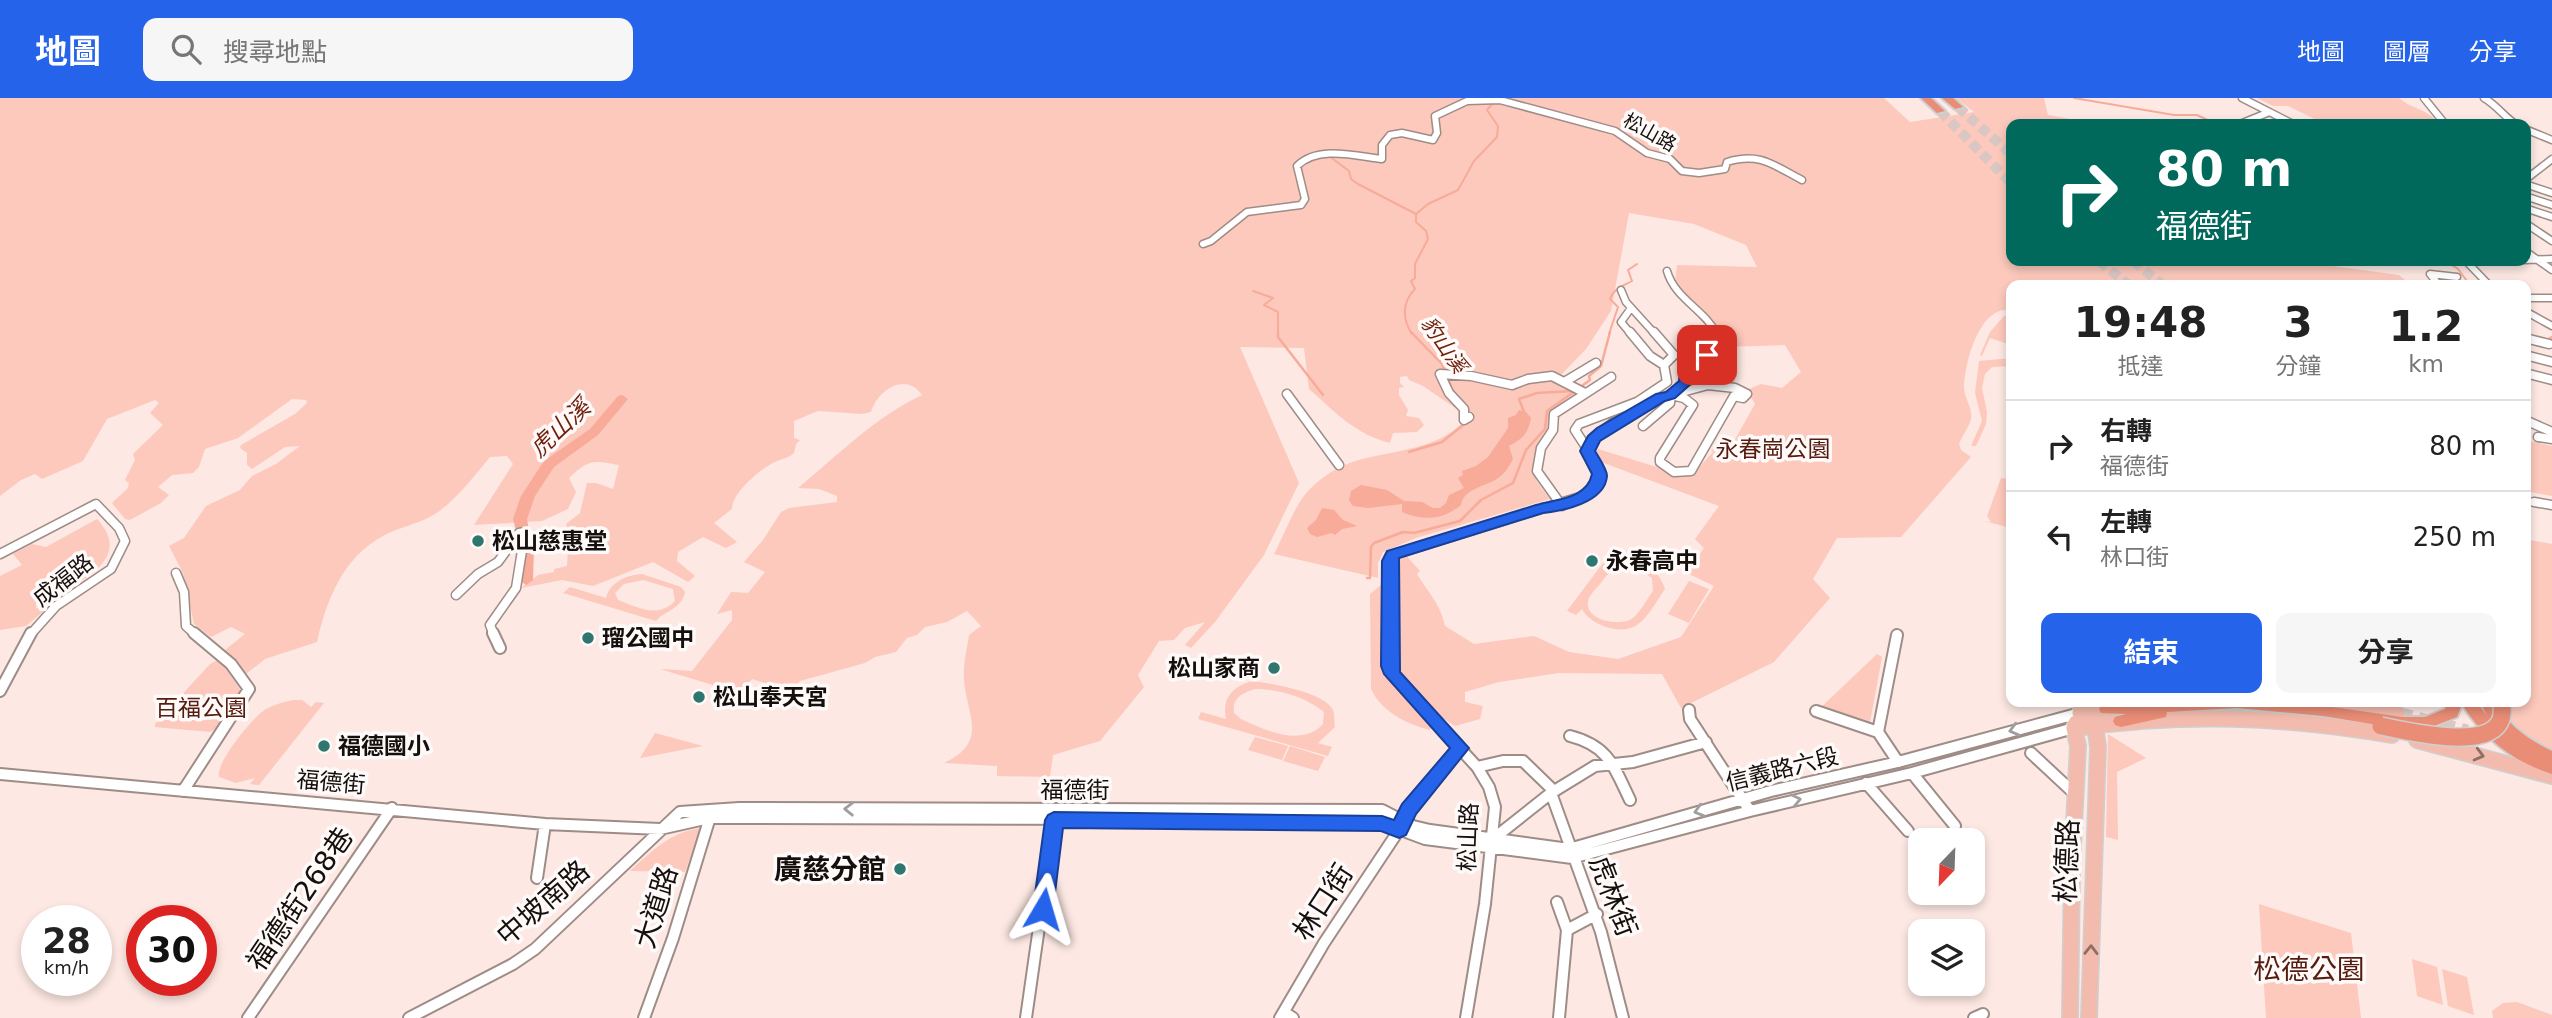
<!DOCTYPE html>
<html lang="zh-TW">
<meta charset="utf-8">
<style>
:root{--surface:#fff;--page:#f6f6f6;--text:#222;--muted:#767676;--line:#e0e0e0;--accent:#2563eb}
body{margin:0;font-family:"DejaVu Sans","Noto Sans TC",sans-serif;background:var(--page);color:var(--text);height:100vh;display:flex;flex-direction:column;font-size:26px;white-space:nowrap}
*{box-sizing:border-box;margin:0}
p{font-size:23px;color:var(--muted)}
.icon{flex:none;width:38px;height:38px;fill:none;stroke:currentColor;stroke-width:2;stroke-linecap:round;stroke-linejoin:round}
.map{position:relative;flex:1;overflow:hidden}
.details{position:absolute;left:2006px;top:182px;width:525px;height:427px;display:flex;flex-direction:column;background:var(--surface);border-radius:14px;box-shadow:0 4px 10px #0003}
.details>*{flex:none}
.banner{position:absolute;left:2006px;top:21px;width:525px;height:147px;border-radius:14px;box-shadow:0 4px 10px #0003;background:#00695c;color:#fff;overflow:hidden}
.needle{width:46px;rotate:203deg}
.buttons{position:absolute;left:1908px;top:730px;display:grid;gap:14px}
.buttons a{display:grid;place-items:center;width:77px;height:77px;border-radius:14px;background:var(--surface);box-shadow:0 4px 10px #0003;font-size:35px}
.speed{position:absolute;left:21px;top:807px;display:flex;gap:14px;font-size:35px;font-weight:700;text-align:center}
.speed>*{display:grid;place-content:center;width:91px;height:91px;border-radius:50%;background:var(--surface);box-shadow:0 4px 10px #0003;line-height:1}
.speed small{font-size:18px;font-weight:400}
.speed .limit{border:10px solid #d22;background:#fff;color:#111}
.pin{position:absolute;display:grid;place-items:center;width:60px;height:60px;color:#fff;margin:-30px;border-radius:14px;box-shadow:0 4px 10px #0006}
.me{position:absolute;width:77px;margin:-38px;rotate:7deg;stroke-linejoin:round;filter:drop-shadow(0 0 5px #0008)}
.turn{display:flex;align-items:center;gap:24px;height:147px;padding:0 35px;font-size:32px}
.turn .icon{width:91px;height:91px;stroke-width:2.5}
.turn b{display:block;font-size:49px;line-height:60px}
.eta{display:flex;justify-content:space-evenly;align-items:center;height:119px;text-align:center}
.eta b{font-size:42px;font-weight:700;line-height:49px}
.cta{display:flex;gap:14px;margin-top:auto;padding:14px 35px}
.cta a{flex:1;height:80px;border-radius:14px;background:var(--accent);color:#fff;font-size:28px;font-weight:700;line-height:80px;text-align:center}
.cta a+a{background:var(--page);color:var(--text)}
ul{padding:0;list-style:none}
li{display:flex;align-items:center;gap:21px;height:91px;padding:0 35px;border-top:2px solid var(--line)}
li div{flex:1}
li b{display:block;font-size:26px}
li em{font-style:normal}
header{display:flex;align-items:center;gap:42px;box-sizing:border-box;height:98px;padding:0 35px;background:var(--accent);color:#fff}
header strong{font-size:33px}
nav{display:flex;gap:38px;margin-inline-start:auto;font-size:24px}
.search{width:490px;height:63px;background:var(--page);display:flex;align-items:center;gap:18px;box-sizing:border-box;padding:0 24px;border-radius:14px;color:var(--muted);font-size:26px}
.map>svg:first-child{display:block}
.green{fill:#fcc9bc;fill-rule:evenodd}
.water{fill:#f7ab98}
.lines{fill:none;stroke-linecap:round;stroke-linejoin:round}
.stream-far1{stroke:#f7ab98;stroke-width:2}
.stream{stroke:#f7ab98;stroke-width:2.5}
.river{fill:#f7ab98;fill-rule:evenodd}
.major-tunnel{stroke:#dac7c3;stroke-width:15;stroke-dasharray:15 7;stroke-linecap:butt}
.highway-tunnel{stroke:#dac7c3;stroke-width:10;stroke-dasharray:10 5;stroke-linecap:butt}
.minor-far2-casing{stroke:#9e8c87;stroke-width:9}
.minor-far1-casing{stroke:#9e8c87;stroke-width:11}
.minor-casing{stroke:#9e8c87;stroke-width:14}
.major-casing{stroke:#d0cfcf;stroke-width:18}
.highway-casing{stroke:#d0cfcf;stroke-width:4}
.minor-far2{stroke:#fff;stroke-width:6}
.minor-far1{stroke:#fff;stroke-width:8}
.minor{stroke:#fff;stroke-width:10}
.major{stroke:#f2bbad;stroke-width:15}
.highway{fill:#e98d76;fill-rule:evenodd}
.highway-bridge-casing{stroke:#d0cfcf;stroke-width:20;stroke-linecap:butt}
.highway-bridge{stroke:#e98d76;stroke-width:17}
.oneway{stroke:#a19f9e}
.oneway2{stroke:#8f6e65}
.route{fill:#2563eb;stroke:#184099;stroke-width:2}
.poi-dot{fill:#2f766e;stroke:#fefaf9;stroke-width:2.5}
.labels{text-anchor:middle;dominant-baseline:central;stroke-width:7;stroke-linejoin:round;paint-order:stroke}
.far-street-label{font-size:19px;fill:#150f0d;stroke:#fefaf9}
.far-water-label{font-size:21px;font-style:italic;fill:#6f1e09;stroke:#fefaf9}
.park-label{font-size:23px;fill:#551c0f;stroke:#fefaf9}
.poi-label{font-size:23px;font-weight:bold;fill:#150f0d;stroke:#fefaf9;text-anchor:start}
.street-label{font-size:23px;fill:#150f0d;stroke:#fefaf9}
.water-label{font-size:24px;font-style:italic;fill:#6f1e09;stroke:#fefaf9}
.near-street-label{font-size:28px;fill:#150f0d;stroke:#fefaf9}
.near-poi-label{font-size:28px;font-weight:bold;fill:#150f0d;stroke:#fefaf9;text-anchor:end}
.near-park-label{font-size:28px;fill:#551c0f;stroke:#fefaf9}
</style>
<header>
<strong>地圖</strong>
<div class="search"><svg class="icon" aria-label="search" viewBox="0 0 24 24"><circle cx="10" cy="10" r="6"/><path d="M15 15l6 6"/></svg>搜尋地點</div>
<nav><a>地圖</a><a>圖層</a><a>分享</a></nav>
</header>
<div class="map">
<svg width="2552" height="920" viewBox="0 0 2552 920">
<rect width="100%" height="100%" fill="#fde8e3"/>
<path class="green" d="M0,0H1884L1910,24L1974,14L1956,0H2044L2048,17L2099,26H2011V163H2240L2243,166L2258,163H2318L2325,167L2399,177L2411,187H2011V212C1979,207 1965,265 1964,289C1964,300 1973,310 1971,321C1969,329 1962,338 1959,346L1961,352L1971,359L1901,439L1837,440L1813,481L1830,500L1774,564L1681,610L1662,576L1559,575L1499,584L1465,594V604L1483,608L1480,621L1455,628L1430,612L1392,568L1391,463L1404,455L1420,473L1417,476C1429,496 1440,505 1445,528L1474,546L1534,538L1569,554L1618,561L1681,539L1714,488L1687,475L1704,450L1695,441L1719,408L1601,364L1594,357L1598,351L1660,370L1672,377H1692L1713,354L1711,352L1733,345L1755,306L1747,292L1761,286L1782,290L1801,274L1785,247L1723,249L1675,185L1677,167L1757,169L1746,147L1694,126L1629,115L1611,213L1586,251L1562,276H1526L1505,284C1485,274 1460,266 1438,277L1444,295L1458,312L1423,288L1409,282L1407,278L1400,279V285L1404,289L1399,290V297L1408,312L1406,318L1419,320L1424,327L1417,334L1393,335L1390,345C1355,336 1336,315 1309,291L1304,250L1240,249L1299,385L1264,457L1215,524L1191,550L1185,547L1205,524L1185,530L1174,542L1159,543L1138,577L1144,589L1100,643L1053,657L1050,679L997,678V668L944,665C990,643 966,617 964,581C963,566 967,551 969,537L981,528L967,513L947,524L925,529L917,537L907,540L896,554L875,559L865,565L800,583L785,604L773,605L784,591L752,581L739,595L660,571L692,573L732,522V512L717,516L731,494L748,495L765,474L744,464L763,442L781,414L789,410L837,404V398L819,391L798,390C838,357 874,320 922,297C906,274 878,291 871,314L862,316L818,313L794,323V340L800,342L796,346L794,355C787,361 780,361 773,365C759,372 732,395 732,411L714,425L737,444L726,450L703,439L678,454L677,463L695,478L688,484L653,464L593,488L562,482L521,490L538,477L554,474V471L567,468L569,434L566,426L580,415L587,385H596L613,391L619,367C592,362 589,361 569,380L576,394L568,411L542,423L474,427L513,366L507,358L490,359C474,378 458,400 438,414C421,426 401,428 383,438C343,459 326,503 317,544L265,561L246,576L225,552L245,536L231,529L211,539L194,526L183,475L169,448L184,440L206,408L240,392L252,378L276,366L300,348L285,349L252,371L247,367V355L240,350L241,347L295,316L307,305L306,302L292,301L238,340L205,351L199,369L193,375L172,377L158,389L169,397L161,405L130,422L125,421L112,405L128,390L129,385L125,382L135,362L133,356L163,327L150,315L159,305L155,302L107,321L83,363L42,381L35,376L21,382L0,398Z
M2257,0H2399C2413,12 2425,9 2439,26H2325L2288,8H2273Z
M2004,218L2011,219V247L1990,240L1982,258L1980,257L1990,234Z
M1737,255V278L1731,288H1688L1689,267L1702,260Z
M2000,261H2011L2004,264L2011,265V268L1992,269L1985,276L1982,290L1987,314L1986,326L1976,348H1971L1982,323L1975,295L1979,263Z
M1445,278H1472L1506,289L1524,283L1554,280L1579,295L1550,314L1549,332L1537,348L1533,368L1537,384L1550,401L1416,440L1383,454L1378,465V480L1274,456C1284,438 1296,403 1311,390C1319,382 1333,372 1342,368C1384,350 1441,357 1471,315L1449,288Z
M2525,342L2552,348V398L2525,393Z
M2001,380L2011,381V430L1984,423L1991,424L1987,418Z
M97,421C131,458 89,478 60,497L47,495L36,502V510L45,512L26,528L0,532V478L22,467L13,456L32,446L46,449Z
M2525,441L2552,446V656L2506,623V604H2525Z
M1612,453L1622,457L1618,463C1641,463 1658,469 1665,491C1657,502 1648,520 1637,527C1621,538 1590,527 1582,511L1576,517L1567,513ZM1621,469L1637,470L1652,480L1653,493C1647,501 1641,513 1633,520C1622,529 1585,523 1588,504C1588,498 1596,491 1600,486C1607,477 1610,472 1621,469Z
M642,476L681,489L685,494C682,511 664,513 656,523L563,495L570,489L606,500C610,484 626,477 642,476ZM643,482L673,491L675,503C658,521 637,509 618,502L615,495L624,486Z
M1689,483L1709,491L1689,525L1668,516Z
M1381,487L1382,575L1432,628L1430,632C1406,626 1381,613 1371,591L1370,496Z
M1877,556L1882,559L1869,630L1816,614Z
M218,562L225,569L241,593L216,631L210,634L155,629V626L210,566Z
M1252,583C1270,585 1325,594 1333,612C1335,617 1334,624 1335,629L1318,645L1332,649L1328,658L1198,621L1201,614L1226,621C1222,600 1232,589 1252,583ZM1255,591C1278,591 1306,599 1324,614L1323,626C1302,649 1266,633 1241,621L1234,615C1232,600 1242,595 1255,591Z
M293,602H302L311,609L316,604L324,605L259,687L250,686L255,680L236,685L219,679C215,665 253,619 266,611C275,606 284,604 293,602Z
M655,635L703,648L640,660Z
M2108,636L2146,660L2117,674L2118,742L2106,739Z
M1255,639L1288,648L1282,662L1248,652Z
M1290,648L1325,659L1318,673L1283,663Z
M701,730L685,774L630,773C652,753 670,734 701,730Z
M2259,806L2351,835L2361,920H2266Z
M2412,861L2437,869L2443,907L2417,898Z
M2442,871L2467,879L2474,917L2448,908Z
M2517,904L2552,917V920H2493L2492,913L2503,905Z"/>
<path class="water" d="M1519,312L1526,314L1531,320C1528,336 1523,340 1509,348L1513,361C1510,366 1507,372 1503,376C1491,389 1464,388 1461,407C1443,422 1423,423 1402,414V406L1368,410L1353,408L1349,402L1351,393L1361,387L1387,392L1404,403L1422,404L1433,410H1440L1446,405L1449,397L1464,390L1458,380L1463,377L1462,373L1476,368L1488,359L1508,330V320L1516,317Z
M1322,410L1334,412L1343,422L1357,428L1342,431L1335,437L1332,435L1317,439L1310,436L1307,430L1316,422Z"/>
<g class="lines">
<path class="stream-far1" d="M2074,0L2174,17H2197L2216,26
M2527,28L2537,33
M1329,58L1349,73L1351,81L1358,86L1416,116
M1416,116L1428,106L1458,92L1474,63L1497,39L1498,28L1487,12L1494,4
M2446,163L2458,171L2470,187
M1253,193L1273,200
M1273,200L1264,207L1278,214V236
M1412,236C1402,221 1402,204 1415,191L1411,183L1415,180V166L1428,141L1426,133L1416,124V116
M1609,236L1618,209L1610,201C1614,190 1623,188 1632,183L1628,172L1637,166"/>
<path class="stream" d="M1278,234V239L1323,297
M1411,234L1442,266L1452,291L1470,317
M2545,243L2552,239
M1579,290L1590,282L1589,278L1601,268L1610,234
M1524,314L1519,301L1537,295L1573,293
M1409,354L1442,344L1468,323
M1443,416L1450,410L1451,400L1456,399
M1367,480H1370L1371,449L1374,445L1403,434L1414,435L1460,423L1481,402L1513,385L1526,352L1545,331L1547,313L1575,293"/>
<path class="river" d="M622,297L628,301L598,337L554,369L535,398L527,421L529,433L527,436H517L513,421L521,398L544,363L590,331L618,298Z
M527,444L534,449L533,482L526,487L519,482L520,449Z"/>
<path class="major-tunnel" d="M2397,616L2467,634"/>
<path class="highway-tunnel" d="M1958,9L2011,56
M1940,13L2011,85
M2099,163L2129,187
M2133,163L2163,187"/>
<defs>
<path id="minor-far2" d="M2242,0L2293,26
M2424,0L2445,26
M2484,0C2497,7 2507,22 2516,26
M2240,26L2267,15
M2525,31L2552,42
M2525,82L2552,61
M2525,86L2552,95
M2525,98L2552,107
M2525,110L2552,119
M2525,125L2552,143
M1203,146L1211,143L1247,114L1301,107L1305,101L1297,68C1318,47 1356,58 1382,61V47L1390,37L1402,35L1433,42L1437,35L1435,18L1467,3L1500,2L1615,33L1647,55L1670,61L1682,73L1699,75L1725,71L1727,64C1760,54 1773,67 1802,82
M2525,153L2552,172
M2525,162L2552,161
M2466,163L2489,187
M2467,164L2496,163
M1667,173C1675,201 1704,211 1717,236
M2439,187L2430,176L2457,179
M1621,192L1626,204L1655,236
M2525,200H2552
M1631,210L1621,224L1631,236
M2525,213L2552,228"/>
<path id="minor-far1" d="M1630,234L1650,258L1664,267
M2525,240L2549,246
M2525,257L2552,264
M2525,275L2552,282
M1566,283L1596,265
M1708,287L1735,290L1747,296L1743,300L1734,298L1691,373L1674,374L1660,364V360L1693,307L1684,300L1671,297Z
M1287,296L1339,367
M1469,319L1464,322V311L1449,295L1440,276L1471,278L1512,287L1528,281L1552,278L1585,295
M2525,322L2552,334
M1643,328L1670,305L1671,297
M2538,339L2552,341
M1588,353C1604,316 1653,311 1682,289L1686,283V265L1716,252L1718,248L1716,234
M2534,404L2552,407
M1562,408L1537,373L1541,350L1553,332L1554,316L1611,279
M0,456L96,406L119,430L125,443L111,471L56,508L30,537
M176,475L184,494L186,528L196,537
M456,497L478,476L498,464L519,435L525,434L516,490L490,527L494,537
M1390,537V463L1393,457L1583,398L1597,385L1599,376L1593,360L1575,332L1579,326L1637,304L1667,284L1664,267L1674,257L1654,234"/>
<path id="minor" d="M493,535L500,550
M1390,535L1392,576L1477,669L1489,689L1495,709L1485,806L1466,920
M1897,537L1878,634L1898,664
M0,593L31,535
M1689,612L1690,621L1750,713
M1816,613L1878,634
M1570,638C1609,648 1614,669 1630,702
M2031,655L2076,697
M1477,669L1503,663H1523L1554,693
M1912,675L1955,728
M0,676L545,726L660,731L709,720L1191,721L1382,725L1425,741L1572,760L1750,713L1912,675L2074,630
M1866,685L1908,733
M183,693L249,591L231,566L194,535
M1551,695L1601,834L1623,920
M1493,741L1551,695L1595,668L1633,664L1706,644
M537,780L545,726
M1557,804L1567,832L1559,920
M1567,832L1597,816
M1284,914L1293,920
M248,920L392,710
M409,920L513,866L535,851L680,714L739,710L1382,712L1413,728L1430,732L1569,751L1771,693L1898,664L2080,615L2082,604
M644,920L673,840L711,716
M1026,920L1055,717
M1280,920L1324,845L1397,735L1409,711L1460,650
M1974,920L1983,916"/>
<path id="major" d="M2330,604L2397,616
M2080,615L2095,627L2098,649L2089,920
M2080,615L2144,604
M2074,630C2186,615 2281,618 2392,637
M2417,642L2552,678
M2070,920L2072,766L2078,648L2074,630L2076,625"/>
<path id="highway" d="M1921,0H1931L1945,13L1937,15Z
M1942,0H1953L1963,9L1955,11Z
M2132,604H2298L2402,619H2425L2445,611L2447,604H2477L2487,618L2480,604H2496C2507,627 2529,642 2552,653V676C2514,664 2482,640 2462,606L2457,619L2426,631H2402L2323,618L2237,610L2167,614L2166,619L2121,629L2115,627L2113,623L2115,619L2126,616L2101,615L2099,611L2101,607Z"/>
</defs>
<use href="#minor-far2" class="minor-far2-casing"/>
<use href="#minor-far1" class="minor-far1-casing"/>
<use href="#minor" class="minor-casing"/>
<use href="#major" class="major-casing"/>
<use href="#highway" class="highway-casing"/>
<use href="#minor-far2" class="minor-far2"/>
<use href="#minor-far1" class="minor-far1"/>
<use href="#minor" class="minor"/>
<use href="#major" class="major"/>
<use href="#highway" class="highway"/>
<defs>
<path id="highway-bridge" d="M2381,628C2406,633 2490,654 2501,621C2503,616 2502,609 2502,604"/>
</defs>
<use href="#highway-bridge" class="highway-bridge-casing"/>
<use href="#highway-bridge" class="highway-bridge"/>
</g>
<defs><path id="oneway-chevron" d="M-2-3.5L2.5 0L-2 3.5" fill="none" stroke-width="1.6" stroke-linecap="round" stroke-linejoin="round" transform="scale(1.75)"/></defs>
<g class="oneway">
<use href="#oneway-chevron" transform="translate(2014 632) rotate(165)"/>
<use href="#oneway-chevron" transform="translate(1796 702) rotate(-13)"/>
<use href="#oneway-chevron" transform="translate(849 711) rotate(-179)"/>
<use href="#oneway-chevron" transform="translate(1699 713) rotate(164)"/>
</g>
<g class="oneway2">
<use href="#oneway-chevron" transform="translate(2479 657) rotate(15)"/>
<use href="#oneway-chevron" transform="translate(2091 852) rotate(-89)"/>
</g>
<path class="route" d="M1707,253L1714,257L1693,266V284L1675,300L1665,303L1600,343L1595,353C1599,360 1607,371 1607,378C1605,405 1562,413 1543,415L1399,460L1400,574L1469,650L1416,716L1406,737L1399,740L1381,733L1063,730L1053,811L1050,817L1043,820L1036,817L1033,811L1045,722L1048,717L1054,714L1382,718L1394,722L1402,706L1450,650L1384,576L1381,568L1382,463L1387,453L1536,407C1556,401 1587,401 1592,376L1580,353L1588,338L1597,330L1656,296L1666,294L1679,283L1681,262L1687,257Z"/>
<g class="poi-dot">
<circle cx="478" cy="443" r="7"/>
<circle cx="1592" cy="463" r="7"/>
<circle cx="588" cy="540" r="7"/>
<circle cx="1274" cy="570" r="7"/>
<circle cx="699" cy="599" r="7"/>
<circle cx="324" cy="648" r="7"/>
<circle cx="900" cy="771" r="7"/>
</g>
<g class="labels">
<g class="far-street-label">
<text transform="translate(1650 34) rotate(29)">松山路</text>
</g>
<g class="far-water-label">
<text transform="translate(1444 247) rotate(55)">豹山溪</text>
</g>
<g class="park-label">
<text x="1773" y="351">永春崗公園</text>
<text x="201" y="610">百福公園</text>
</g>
<g class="poi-label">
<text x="492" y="443">松山慈惠堂</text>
<text x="1606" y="463">永春高中</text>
<text x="602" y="540">瑠公國中</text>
<text x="1260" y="570" text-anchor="end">松山家商</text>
<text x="713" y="599">松山奉天宮</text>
<text x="338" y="648">福德國小</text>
</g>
<g class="street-label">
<text transform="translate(63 482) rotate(-38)">成福路</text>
<text transform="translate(1782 671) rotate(-14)">信義路六段</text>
<text transform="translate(331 684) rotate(5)">福德街</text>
<text x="1075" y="692">福德街</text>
<text transform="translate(1468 739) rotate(-88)">松山路</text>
</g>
<g class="water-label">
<text transform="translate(560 330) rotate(-43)">虎山溪</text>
</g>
<g class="near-street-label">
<text transform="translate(2067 763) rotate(-88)">松德路</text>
<text transform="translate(1613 798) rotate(69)">虎林街</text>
<text transform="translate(300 801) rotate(-56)">福德街268巷</text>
<text transform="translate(1323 804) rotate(-57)">林口街</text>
<text transform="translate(543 805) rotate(-41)">中坡南路</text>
<text transform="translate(656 809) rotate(-73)">大道路</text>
</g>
<g class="near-poi-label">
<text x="886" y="771">廣慈分館</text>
</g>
<g class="near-park-label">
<text x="2309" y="871">松德公園</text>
</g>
</g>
</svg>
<div class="buttons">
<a><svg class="needle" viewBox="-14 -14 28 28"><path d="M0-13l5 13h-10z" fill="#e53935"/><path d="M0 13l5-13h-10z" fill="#767676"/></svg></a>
<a><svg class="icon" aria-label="layers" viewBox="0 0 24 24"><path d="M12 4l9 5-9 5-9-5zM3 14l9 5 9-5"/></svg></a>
</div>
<div class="speed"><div>28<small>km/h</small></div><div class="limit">30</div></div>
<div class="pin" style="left:1707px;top:257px;background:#d93025"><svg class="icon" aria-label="arrive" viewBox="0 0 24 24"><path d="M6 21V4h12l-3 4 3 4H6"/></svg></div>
<svg class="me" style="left:1043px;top:811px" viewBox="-20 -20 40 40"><path d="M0-17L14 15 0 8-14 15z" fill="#2563eb" stroke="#fff" stroke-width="4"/></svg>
<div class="banner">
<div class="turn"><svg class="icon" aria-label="right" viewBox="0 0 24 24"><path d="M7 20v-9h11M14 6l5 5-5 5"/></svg><div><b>80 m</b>福德街</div></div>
</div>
<section class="details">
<div class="eta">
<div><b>19:48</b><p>抵達</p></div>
<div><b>3</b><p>分鐘</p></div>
<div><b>1.2</b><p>km</p></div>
</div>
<ul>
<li><svg class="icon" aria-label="right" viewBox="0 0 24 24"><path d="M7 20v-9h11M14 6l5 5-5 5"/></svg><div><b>右轉</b><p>福德街</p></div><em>80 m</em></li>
<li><svg class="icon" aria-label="left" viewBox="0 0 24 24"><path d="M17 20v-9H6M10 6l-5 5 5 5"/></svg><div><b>左轉</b><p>林口街</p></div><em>250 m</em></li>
</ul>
<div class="cta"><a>結束</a><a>分享</a></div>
</section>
</div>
